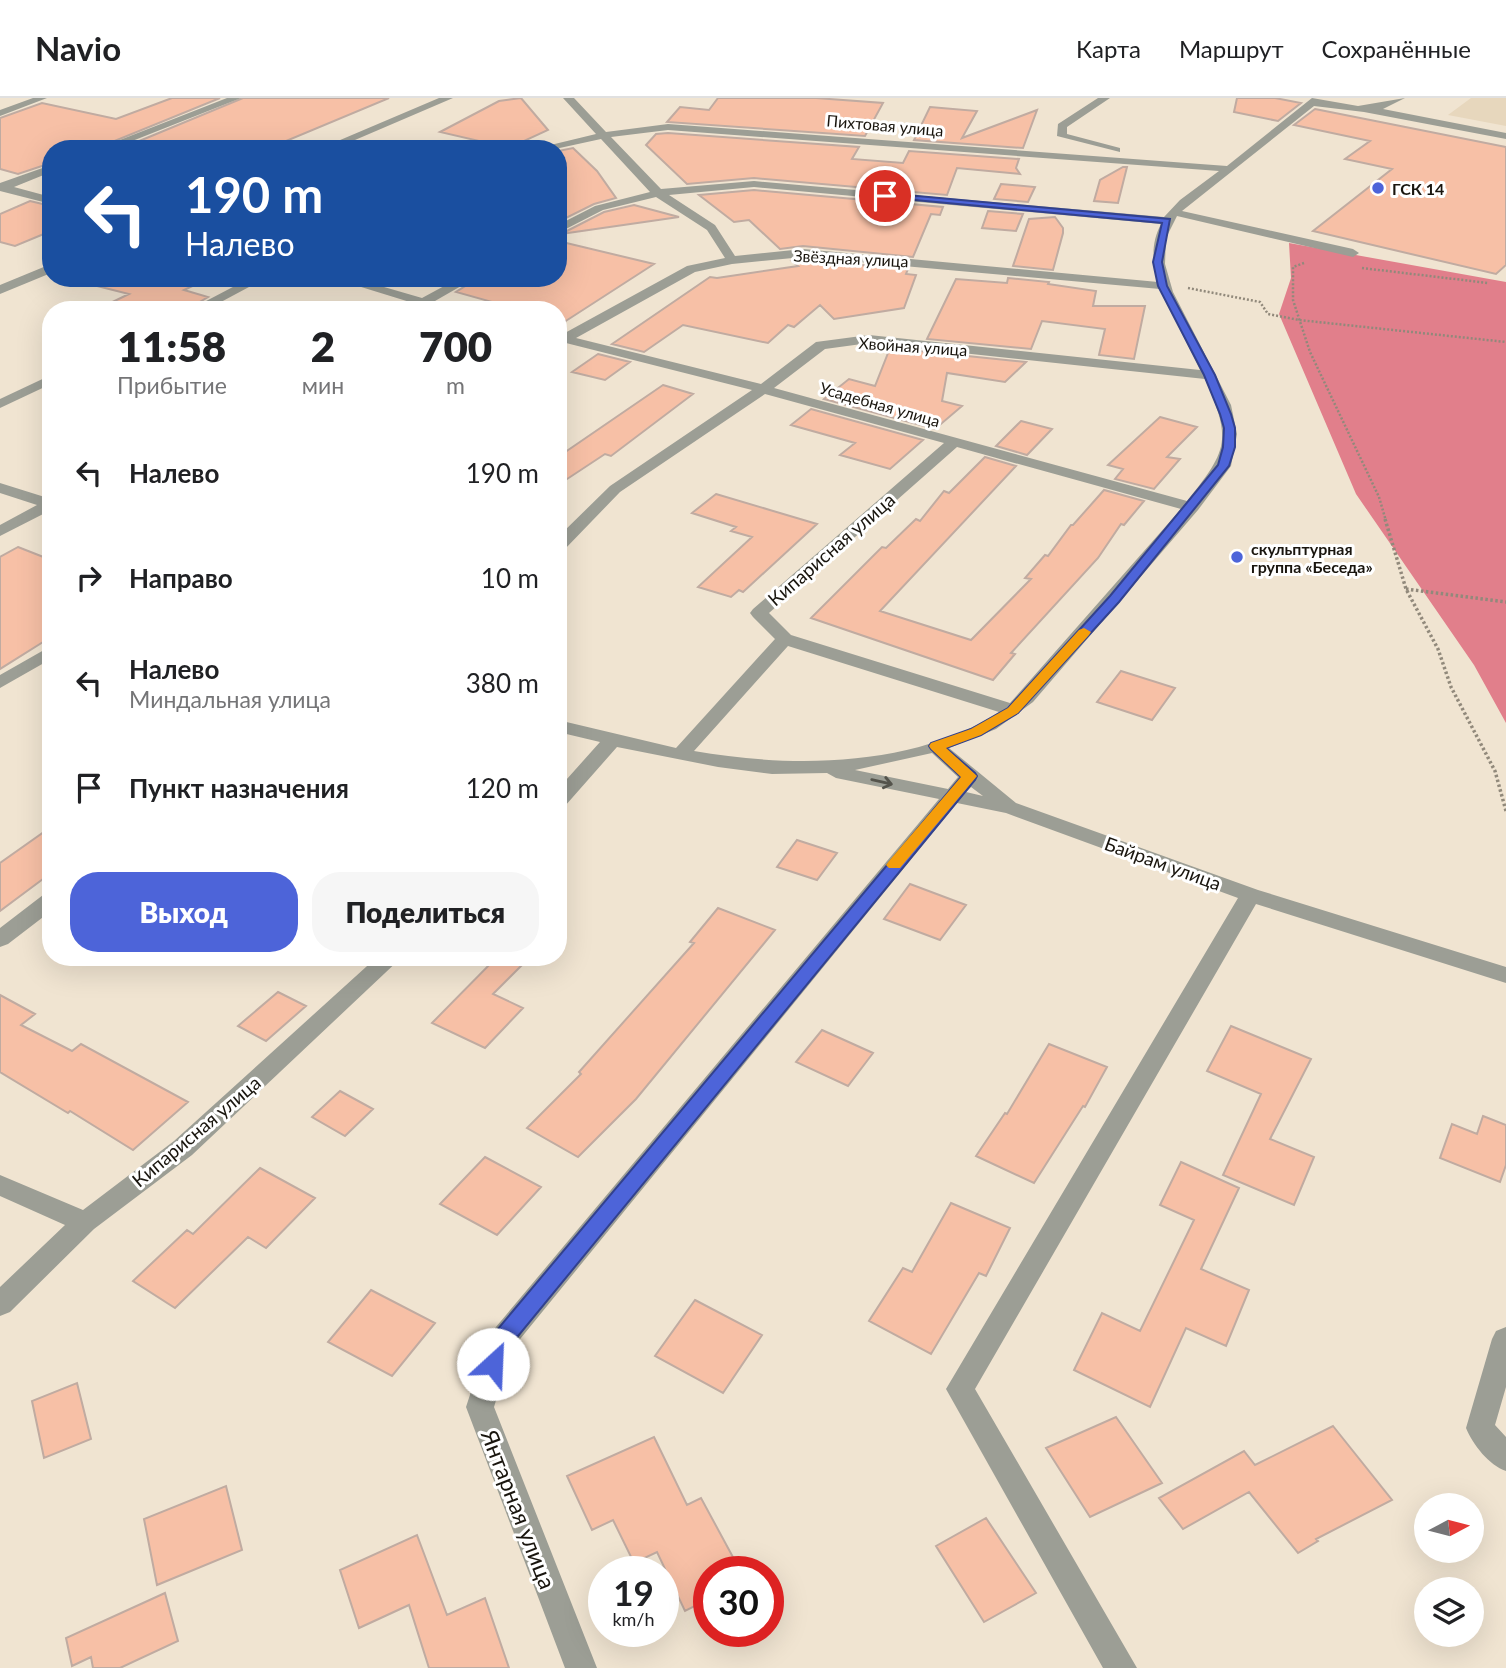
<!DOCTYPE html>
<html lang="ru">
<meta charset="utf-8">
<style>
:root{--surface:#fff;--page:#f6f6f6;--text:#202124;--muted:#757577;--line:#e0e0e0;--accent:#4d64d9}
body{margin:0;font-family:Lato,sans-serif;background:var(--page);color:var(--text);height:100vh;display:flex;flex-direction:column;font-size:26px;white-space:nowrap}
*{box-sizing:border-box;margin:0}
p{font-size:23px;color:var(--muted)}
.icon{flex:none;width:38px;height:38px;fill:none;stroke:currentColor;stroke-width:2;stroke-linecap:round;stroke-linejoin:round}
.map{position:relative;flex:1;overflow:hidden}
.panel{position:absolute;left:42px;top:203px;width:525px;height:665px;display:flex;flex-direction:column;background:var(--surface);border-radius:28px;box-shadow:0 7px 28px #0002}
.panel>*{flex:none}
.guide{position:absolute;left:42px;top:42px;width:525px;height:147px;border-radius:28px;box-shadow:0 7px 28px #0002;background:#1a4fa0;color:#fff;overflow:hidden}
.needle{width:46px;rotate:83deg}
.fabs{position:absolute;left:1414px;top:1395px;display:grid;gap:14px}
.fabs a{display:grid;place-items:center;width:70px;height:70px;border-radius:50%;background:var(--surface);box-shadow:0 7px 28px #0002;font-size:35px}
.speed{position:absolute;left:588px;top:1458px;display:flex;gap:14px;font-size:35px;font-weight:700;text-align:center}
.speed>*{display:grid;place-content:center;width:91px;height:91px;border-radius:50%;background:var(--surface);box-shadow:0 7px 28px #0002;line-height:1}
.speed small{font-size:18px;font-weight:400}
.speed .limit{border:10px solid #d22;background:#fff;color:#111}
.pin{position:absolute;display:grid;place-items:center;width:60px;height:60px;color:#fff;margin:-30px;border:4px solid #fff;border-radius:50%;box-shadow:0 2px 7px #0007}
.me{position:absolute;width:77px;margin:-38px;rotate:25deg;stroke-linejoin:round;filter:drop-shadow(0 0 5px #0008)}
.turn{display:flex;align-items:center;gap:24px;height:147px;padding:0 28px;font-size:32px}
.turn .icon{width:91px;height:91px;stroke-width:2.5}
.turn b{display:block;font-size:49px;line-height:60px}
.eta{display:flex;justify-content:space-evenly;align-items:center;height:119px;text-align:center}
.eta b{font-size:42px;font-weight:800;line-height:49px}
.cta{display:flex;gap:14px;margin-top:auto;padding:14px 28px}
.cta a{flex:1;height:80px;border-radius:28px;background:var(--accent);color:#fff;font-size:28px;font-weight:800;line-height:80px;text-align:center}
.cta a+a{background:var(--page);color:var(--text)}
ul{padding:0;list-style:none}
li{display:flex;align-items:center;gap:21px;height:105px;padding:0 28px}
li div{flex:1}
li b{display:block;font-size:26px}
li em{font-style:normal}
header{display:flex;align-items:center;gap:42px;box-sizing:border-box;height:98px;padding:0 35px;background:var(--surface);border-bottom:2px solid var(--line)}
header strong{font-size:33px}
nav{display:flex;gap:38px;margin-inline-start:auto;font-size:24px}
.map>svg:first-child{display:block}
.built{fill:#e7d7bd}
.forest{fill:#e17f8b}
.building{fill:#f7c0a6;stroke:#c0aba1;stroke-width:2}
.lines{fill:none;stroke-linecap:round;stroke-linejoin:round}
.path-far1{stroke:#91897b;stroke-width:2.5;stroke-dasharray:2 2;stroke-linecap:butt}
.path{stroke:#91897b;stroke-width:3.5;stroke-dasharray:2.5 2.5;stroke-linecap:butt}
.minor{fill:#9c9e95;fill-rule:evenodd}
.oneway{stroke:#54534b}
.route{fill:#4d64d9;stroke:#32418d;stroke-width:2}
.slow{fill:#f59e0b}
.poi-dot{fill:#4d64d9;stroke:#fff;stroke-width:2.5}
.labels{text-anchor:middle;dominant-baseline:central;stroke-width:6;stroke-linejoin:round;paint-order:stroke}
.far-street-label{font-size:16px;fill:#19150e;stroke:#fff}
.far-poi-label{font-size:16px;font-weight:bold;fill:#19150e;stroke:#fff;text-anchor:start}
.street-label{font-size:19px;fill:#19150e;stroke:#fff}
.near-street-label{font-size:23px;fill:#19150e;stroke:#fff}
</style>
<header>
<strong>Navio</strong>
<nav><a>Карта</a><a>Маршрут</a><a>Сохранённые</a></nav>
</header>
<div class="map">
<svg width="1506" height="1570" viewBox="0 0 1506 1570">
<rect width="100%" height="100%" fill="#f0e4d1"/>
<path class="built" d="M1471,0H1506V28L1448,17Z"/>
<path class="forest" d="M1289,145L1506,184V625L1474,567L1356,396L1279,216L1291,180Z"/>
<path class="building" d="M172,0H220L95,51H51V65L18,76L0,71V20L42,5L116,21Z
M243,0H389L267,51H120Z
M521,0L548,32L509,50L440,34L499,3Z
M718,0H816L883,5L865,38L667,24L680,9L709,12Z
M1237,0H1275L1301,5L1278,23L1234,14Z
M930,9L977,13L962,40L1037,12L1023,50L914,42Z
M1315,11L1506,49V167L1496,176L1313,133L1392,71L1345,61L1370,43L1294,27Z
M668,35L859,49L852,61L903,65L909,53L1019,61L1016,70L1020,76L957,70L947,97L754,80L687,86L646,47L656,36Z
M573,50L597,73L616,100L594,106L558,124V53Z
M1123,69H1127L1118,105L1094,103L1100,82Z
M1001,86L1035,89L1028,104L994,101Z
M754,92L943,109L940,117L931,116L913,159L803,148L780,151L749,122L734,124L699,97Z
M30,103L51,108V133L15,148L0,144V116Z
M634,107L679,119L561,136L604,114Z
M988,113L1023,116L1016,133L982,130Z
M1055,119L1063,130V135L1053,172L1013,168L1029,121Z
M558,143L654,166L558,228V212H521L456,194L478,180H558Z
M803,162L908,171L906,176L916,177L904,210L834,221L820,207L794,229L788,227L768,245L683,227L644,254L612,246L710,179L717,180L798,168L792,163Z
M98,180H209L184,192L208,199L186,212H96L129,196L97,188Z
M1008,180L1049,184L1048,186L1096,193L1093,208H1145L1134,261L1099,257L1105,231L1042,223L1031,251L927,241L956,181L1007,185Z
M890,250L1026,264L1005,284L947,275L942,303L962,308L935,331L824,301L849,281L875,288Z
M598,256L630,264L605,282L572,274Z
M663,287L693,296L611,358L605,356L558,387V359Z
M811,311L923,342L890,371L840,357L855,345L791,327Z
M1160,319L1197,329L1167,359L1180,361L1154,391L1115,381L1123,371L1108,367Z
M1021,323L1052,331L1027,357L996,348Z
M985,359L1016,368L880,513L971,542L1031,481L1025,480L1045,457L1048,458L1071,427H1073L1104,392L1144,403L1124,427L1121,426L1098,460L1011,555L1015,556L993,582L811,520L882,449L886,450L916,421L920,423L944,393L949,395Z
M716,396L817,426L743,494L739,492L731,499L698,489L752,439L731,433L736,429L692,415Z
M18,449L51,462V539L0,571V459Z
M1121,573L1175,590L1152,622L1097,604Z
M51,729V775L0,813V765Z
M797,742L837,755L817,782L777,769Z
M910,786L966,807L940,842L884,821Z
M718,810L775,832L636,1001L578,1059L527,1030L581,976L579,974L694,845L690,844Z
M497,859H530L493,896L523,910L485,950L432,925Z
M278,894L306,908L266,943L238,928Z
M0,897L35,916L21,927L72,953L81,946L188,1004L133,1052L70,1013L68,1015L0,974Z
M1231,928L1311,961L1270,1041L1314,1059L1294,1107L1223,1077L1261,996L1207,973Z
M822,932L873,955L848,988L796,964Z
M1049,946L1107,969L1085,1009L1083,1008L1034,1085L976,1058L1005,1015L1007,1016Z
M340,993L373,1011L345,1038L312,1019Z
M1483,1018L1506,1027V1067L1500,1084L1440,1060L1452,1026L1477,1036Z
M485,1059L541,1089L497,1137L440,1106Z
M1181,1064L1239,1090L1201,1171L1249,1192L1226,1248L1186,1230L1150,1309L1074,1272L1102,1215L1140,1233L1194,1122L1160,1107Z
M260,1070L315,1100L266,1150L248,1139L175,1210L133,1183L187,1132L193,1136Z
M951,1105L1010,1130L986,1178L979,1175L931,1256L869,1223L903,1170L912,1174Z
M371,1192L435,1225L392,1278L328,1244Z
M695,1202L762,1237L723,1295L655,1258Z
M77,1285L91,1341L44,1360L32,1303Z
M1116,1319L1162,1385L1090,1419L1046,1350Z
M1333,1328L1392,1402L1316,1441L1318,1443L1298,1455L1249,1394L1183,1431L1159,1400L1244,1353L1255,1367Z
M654,1339L687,1407L701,1400L741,1474H709V1501L685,1513L657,1454L634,1465L613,1422L592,1432L567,1378Z
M226,1388L242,1452L157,1487L144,1421Z
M986,1420L1036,1495L984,1524L936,1448Z
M417,1437L447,1517L485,1500L509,1570H429L409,1507L359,1530L340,1472Z
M165,1495L178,1543L120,1570H93L91,1559L72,1568L66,1540Z"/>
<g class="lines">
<path class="path-far1" d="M1304,165L1293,169V202L1310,254L1379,399L1386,423
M1362,170L1488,185
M1188,190L1260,204L1268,216L1299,222L1506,244"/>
<path class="path" d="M1385,421L1406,491L1438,551L1451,589L1495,673L1506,713
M1406,491L1506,504"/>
<path class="minor" d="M33,0H47L0,18V12Z
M227,0H241L112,51H97Z
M439,0H453L334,51H319Z
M563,0H574L606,34L668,26L1227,68L1312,0L1358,8L1405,0L1383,11L1506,35V41L1364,14L1314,8L1182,113L1353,151L1359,155L1353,159L1177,118L1166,140L1165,166L1173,194L1231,307L1237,336L1231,368L1198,412L1033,604L996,631L949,650L1016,705L1258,792L1506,869V885L1256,806L975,1291L1137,1570H1103L946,1291L1238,800L1006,715L957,705L512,1251L494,1309L597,1570H565L466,1309L490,1236L939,701L836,680L827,675L772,676L718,669L617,649L565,708L558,710V691L600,644L558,634V622L676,650L775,541L753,519L750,515L753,511L944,345L765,296L620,394L564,452L558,454V439L610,388L752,292L566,245L558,247V235L563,236L687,168L725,160L707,132L656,99L603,112L558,135V127L595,108L650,94L601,41L555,51H534L596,36ZM668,32L1219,73L1180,102L1164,119L754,83L661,91L611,39ZM754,89L1161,126C1151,145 1152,163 1158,184L803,151L735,158L715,127L669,97ZM803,159L1160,191L1200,272L869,237L816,244L761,286L576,240L695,174L732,166ZM869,245L1205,281C1232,342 1228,352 1187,403L774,290L825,251ZM957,349L1181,411L1010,605L791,537L769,515ZM788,548L999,614C913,670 791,670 694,653ZM932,655L958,679L948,691L855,672ZM971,689L983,698L966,694Z
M1098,0H1110L1067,29V36L1120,50V54L1057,38L1058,26Z
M51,67V74L14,89L51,99V106L0,93V85Z
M51,166V175L0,196V187Z
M250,180H266L206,212H189Z
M332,180H353L422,200L459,180H475L435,203L458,212L413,210V205Z
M51,277V286L0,310V301Z
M0,385L51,401V412L0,438V427L37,407L0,395Z
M51,548V561L0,590V577Z
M51,795V813L8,846L0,849V830L43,797Z
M377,859H402L192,1057L94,1131L10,1214L0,1218V1189L65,1127L0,1098V1077L83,1112L174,1043Z
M1506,1229V1289L1495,1327L1506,1339V1373C1489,1367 1473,1347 1466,1330L1492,1241L1496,1233Z"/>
</g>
<defs><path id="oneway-shaft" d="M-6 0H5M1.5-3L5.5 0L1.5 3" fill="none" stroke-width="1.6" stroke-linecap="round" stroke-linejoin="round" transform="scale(1.75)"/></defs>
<use class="oneway" href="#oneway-shaft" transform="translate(882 684) rotate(13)"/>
<path class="route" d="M885,95L1170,121L1162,164L1167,188L1215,277L1231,316L1235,330V349L1229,368L1119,504L1018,615L981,637L946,650L975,675L977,678L975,682L509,1249L501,1273L493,1276L486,1273L483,1266L492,1238L961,679L931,651L929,648L931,645L971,631L1008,610L1110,498L1218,367L1223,349L1224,330L1220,316L1204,277L1158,188L1153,164L1162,125L882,99Z"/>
<path class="slow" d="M1084,530L1091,534L1089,537L1018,615L981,637L946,650L977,678L900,770H889L886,767L889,763L961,679L931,651L929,648L931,645L971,631L1008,610L1079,532Z"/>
<g class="poi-dot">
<circle cx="1378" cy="90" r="7"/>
<circle cx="1237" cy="459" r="7"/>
</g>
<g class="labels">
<g class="far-street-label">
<text transform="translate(885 27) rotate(5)">Пихтовая улица</text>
<text transform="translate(851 160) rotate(3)">Звёздная улица</text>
<text transform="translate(913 248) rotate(4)">Хвойная улица</text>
<text transform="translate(880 306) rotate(16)">Усадебная улица</text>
</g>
<g class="far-poi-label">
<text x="1392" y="90">ГСК 14</text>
<text x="1251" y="450">скульптурная<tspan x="1251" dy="18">группа «Беседа»</tspan></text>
</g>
<g class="street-label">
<text transform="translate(831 451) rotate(-41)">Кипарисная улица</text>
<text transform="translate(1163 765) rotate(20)">Байрам улица</text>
<text transform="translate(196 1033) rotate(-40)">Кипарисная улица</text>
</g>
<g class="near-street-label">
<text transform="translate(519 1411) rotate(69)">Янтарная улица</text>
</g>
</g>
</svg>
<div class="fabs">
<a><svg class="needle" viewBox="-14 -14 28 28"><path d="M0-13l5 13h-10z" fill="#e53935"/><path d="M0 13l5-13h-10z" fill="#757577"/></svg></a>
<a><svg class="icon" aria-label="layers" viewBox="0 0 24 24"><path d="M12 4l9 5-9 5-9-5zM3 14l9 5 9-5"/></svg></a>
</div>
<div class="speed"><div>19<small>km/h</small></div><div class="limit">30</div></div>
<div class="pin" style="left:885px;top:98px;background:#d93025"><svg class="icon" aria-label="arrive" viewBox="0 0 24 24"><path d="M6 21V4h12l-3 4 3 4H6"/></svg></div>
<svg class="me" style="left:493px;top:1266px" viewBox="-20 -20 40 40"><circle r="19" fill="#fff"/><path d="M0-13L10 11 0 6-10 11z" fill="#4d64d9"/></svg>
<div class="guide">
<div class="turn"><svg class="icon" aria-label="left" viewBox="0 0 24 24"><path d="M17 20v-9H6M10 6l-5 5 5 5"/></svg><div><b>190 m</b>Налево</div></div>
</div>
<section class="panel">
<div class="eta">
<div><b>11:58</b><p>Прибытие</p></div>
<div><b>2</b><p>мин</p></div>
<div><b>700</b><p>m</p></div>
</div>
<ul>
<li><svg class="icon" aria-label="left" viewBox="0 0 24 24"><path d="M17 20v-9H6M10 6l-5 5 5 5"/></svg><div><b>Налево</b></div><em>190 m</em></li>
<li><svg class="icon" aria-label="right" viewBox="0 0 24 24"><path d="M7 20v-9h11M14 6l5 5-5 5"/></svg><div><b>Направо</b></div><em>10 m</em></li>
<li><svg class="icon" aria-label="left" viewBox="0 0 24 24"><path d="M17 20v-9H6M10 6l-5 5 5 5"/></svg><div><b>Налево</b><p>Миндальная улица</p></div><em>380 m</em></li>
<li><svg class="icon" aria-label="arrive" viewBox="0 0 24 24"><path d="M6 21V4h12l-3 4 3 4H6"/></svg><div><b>Пункт назначения</b></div><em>120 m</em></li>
</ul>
<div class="cta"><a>Выход</a><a>Поделиться</a></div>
</section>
</div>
